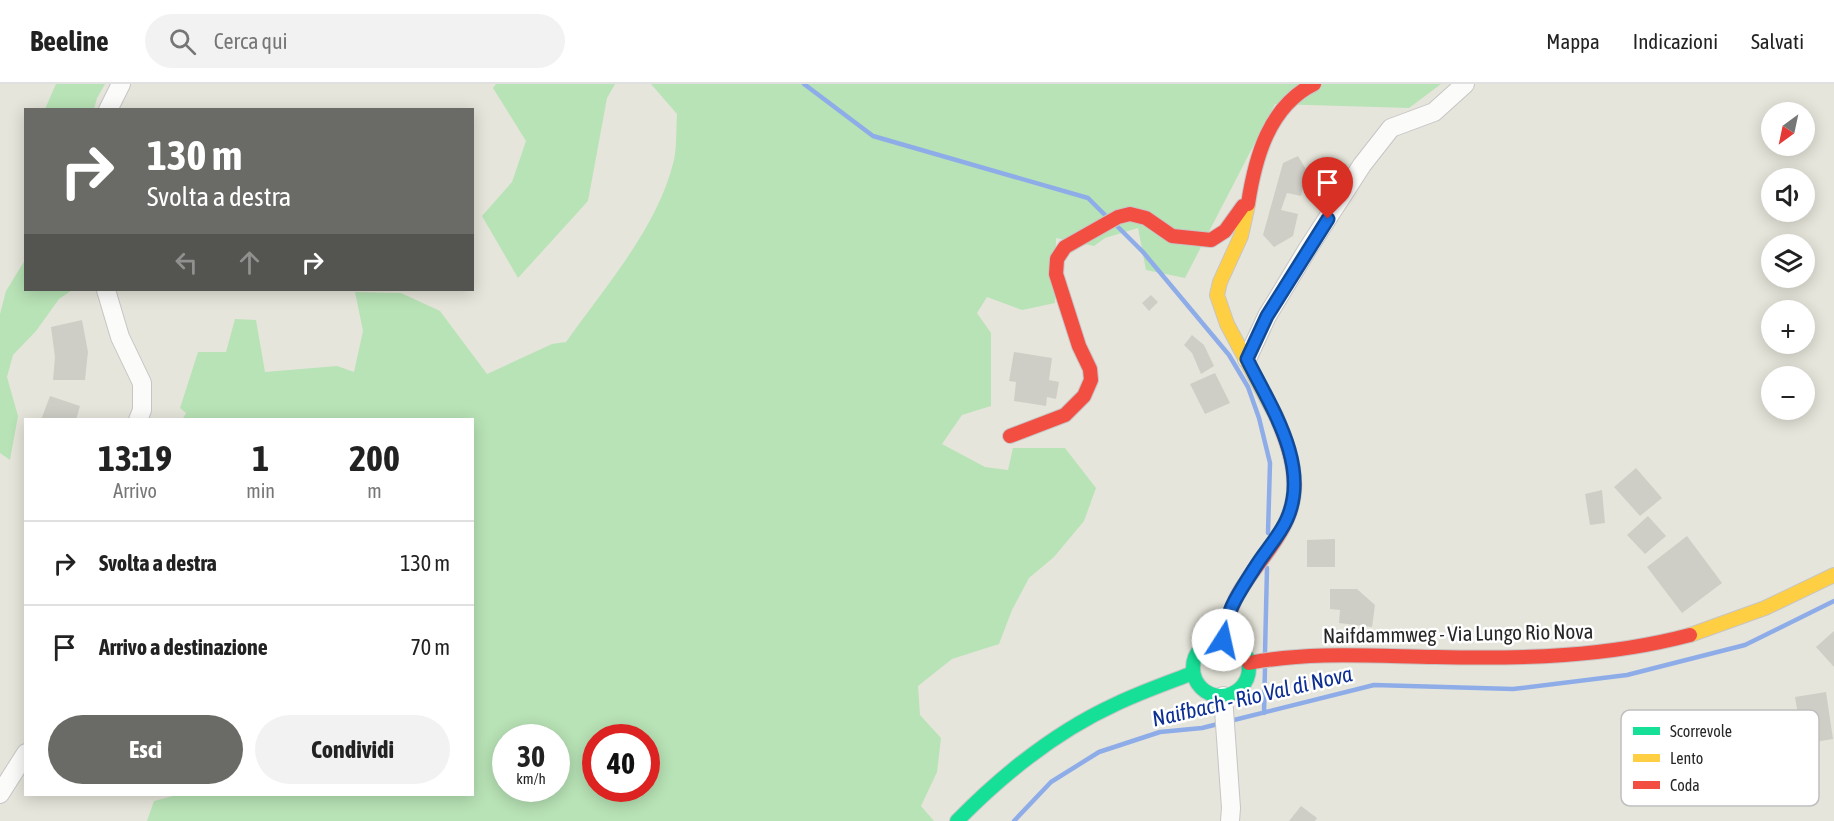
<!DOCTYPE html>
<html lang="it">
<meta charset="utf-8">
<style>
:root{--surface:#fff;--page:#f2f2f2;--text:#222;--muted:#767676;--line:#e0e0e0;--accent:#6a6a66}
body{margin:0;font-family:"Asap Condensed",sans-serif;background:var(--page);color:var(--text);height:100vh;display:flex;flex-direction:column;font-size:22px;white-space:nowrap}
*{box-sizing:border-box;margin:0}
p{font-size:20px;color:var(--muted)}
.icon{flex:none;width:33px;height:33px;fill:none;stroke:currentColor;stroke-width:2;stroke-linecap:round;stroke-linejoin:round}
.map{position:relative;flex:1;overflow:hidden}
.details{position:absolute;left:24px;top:334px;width:450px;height:378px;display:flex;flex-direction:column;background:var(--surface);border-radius:0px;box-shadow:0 3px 15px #0003}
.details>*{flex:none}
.hud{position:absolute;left:24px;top:24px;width:450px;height:183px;border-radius:0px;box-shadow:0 3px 15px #0003;background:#6a6a66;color:#fff;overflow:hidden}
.needle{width:39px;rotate:213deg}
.controls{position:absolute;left:1761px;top:18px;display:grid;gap:12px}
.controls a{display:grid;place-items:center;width:54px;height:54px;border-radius:50%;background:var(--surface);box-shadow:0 3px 15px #0003;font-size:30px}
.speed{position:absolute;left:492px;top:640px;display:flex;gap:12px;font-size:30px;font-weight:700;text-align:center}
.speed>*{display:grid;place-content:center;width:78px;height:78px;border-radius:50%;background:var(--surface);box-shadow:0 3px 15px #0003;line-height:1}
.speed small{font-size:15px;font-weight:400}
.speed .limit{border:9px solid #d22;background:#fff;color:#111}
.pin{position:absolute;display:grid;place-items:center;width:51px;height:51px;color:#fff;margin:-62px -26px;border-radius:50% 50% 50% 0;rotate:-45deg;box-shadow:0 0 6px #0007}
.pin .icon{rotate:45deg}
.me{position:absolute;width:66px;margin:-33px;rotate:10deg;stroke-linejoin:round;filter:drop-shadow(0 0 4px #0008)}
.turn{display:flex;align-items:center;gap:21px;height:126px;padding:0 24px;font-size:27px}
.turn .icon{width:78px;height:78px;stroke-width:2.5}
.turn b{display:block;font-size:42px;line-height:51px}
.lanes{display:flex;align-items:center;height:57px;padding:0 24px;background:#0003;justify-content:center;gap:30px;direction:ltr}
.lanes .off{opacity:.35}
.eta{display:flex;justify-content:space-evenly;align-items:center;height:102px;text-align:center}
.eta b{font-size:36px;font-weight:700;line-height:42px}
.cta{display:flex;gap:12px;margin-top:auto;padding:12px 24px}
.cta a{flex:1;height:69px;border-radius:36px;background:var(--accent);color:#fff;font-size:24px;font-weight:700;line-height:69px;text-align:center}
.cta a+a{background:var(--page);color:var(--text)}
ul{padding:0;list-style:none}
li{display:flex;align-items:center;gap:18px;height:84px;padding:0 24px;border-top:2px solid var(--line)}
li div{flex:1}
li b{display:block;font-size:22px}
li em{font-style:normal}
header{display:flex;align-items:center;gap:36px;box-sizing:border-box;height:84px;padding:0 30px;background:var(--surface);border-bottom:2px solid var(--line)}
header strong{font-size:28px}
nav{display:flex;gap:33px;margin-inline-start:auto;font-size:21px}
.search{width:420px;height:54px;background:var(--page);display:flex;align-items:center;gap:15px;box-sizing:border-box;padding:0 21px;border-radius:33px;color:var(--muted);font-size:22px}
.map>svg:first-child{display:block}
.green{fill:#b8e3b6;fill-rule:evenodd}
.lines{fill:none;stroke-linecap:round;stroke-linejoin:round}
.stream{stroke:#8eade8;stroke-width:4.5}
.building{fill:#cecec7}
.street-casing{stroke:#c7c5c5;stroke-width:20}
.fast-casing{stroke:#c7c5c5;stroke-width:16}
.slow-casing{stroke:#c7c5c5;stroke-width:16}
.jam-casing{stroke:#c7c5c5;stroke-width:16}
.street{stroke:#fbfbfa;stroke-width:18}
.fast{stroke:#16e098;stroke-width:14}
.slow{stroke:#ffcf43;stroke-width:14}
.jam{stroke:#f24e42;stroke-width:14}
.route-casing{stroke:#114b97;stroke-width:15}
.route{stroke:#1a73e8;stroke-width:10}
.labels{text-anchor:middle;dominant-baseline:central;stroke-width:5;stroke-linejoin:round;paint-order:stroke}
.street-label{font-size:21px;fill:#272727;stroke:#fff}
.water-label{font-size:22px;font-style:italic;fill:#0d2f94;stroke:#fff}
.key{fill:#fff;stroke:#bebebe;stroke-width:1.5}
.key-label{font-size:16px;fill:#272727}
</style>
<header>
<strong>Beeline</strong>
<div class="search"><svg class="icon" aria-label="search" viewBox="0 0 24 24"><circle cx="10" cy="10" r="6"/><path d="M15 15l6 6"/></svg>Cerca qui</div>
<nav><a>Mappa</a><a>Indicazioni</a><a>Salvati</a></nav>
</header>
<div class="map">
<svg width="1834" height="737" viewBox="0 0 1834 737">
<rect width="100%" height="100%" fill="#e6e5db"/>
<path class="green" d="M56,0H105L97,14L94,25H45Z
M496,0H615L607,14L588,117L518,194L482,132L512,98L526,57L493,4Z
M651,0H1441L1409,24L1275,20L1185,194L1146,186L1138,144L1105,154L1094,162L1056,154L1055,219L1022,226L987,213L977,229L991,249V322L962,331L942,360L985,383L1008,386L1013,364H1065L1096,404L1084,437L1054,473L1029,494L1012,526L999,560L952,575L918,602L920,631L941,654L937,688L921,722L934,737H147L154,717L177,711H472V336H182L186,329L180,324L198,268H226L235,235L256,236L265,288L337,282L354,288L363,247L355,208L401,209L440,227L487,290L552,260L566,258C605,203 658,143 674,76C677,62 676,45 677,30ZM506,654H556V705H506ZM596,654H646V705H596Z
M25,176L26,206H72L59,215L36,247L13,271L7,293L18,332L10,376L0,369V230L6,207Z"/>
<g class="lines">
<path class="stream" d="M804,0L873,52L1088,114L1106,132
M1117,142L1143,168L1229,271L1248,303L1259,334L1270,379L1268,449
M1265,569L1267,484
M1264,629L1265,583
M1230,637L1374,601L1513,605L1627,591L1745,561L1834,517
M1014,737L1051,698L1099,668L1160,648L1202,644L1222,639"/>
</g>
<path class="building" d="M1298,72L1307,87L1301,112L1287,109L1281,126L1298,130L1293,152L1274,163L1263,151L1283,79Z
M1151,211L1158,218L1149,227L1142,219Z
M82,236L88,268L85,296H53L55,273L51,243Z
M1192,251L1204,261L1214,282L1201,290L1192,269L1184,261Z
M1014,268L1052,274L1049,296L1059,298L1056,315L1047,313L1046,322L1014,317L1016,298L1009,297Z
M1215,289L1230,319L1205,330L1190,300Z
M50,312L80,322L76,336H41Z
M1636,384L1662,414L1640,432L1614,403Z
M1602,406L1605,439L1590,441L1585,410Z
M1648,432L1666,452L1645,470L1627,451Z
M1687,452L1722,499L1682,529L1647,483Z
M1335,455V483H1307V456Z
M1330,505H1357L1375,521L1372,543L1339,539L1340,526L1330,525Z
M1834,547V583L1816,563Z
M1826,608L1833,655L1803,660L1795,613Z
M1301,722L1317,734L1315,737H1289Z"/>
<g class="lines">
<defs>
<path id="street" d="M108,26L121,0
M106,206L120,253L142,299V326L138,336
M1247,275L1267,232L1307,166L1362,81L1391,44L1434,28L1465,0
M1223,612L1231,724L1230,737
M0,710L26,669"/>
<path id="fast" d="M1193 584a28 28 0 1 1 56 0a28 28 0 1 1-56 0Z
M957,737C1003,690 1055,648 1116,620C1141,608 1167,599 1193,589"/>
<path id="slow" d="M1248,120L1241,152L1220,198L1217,211L1227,240L1276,332
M1690,551L1765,524L1834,491"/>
<path id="jam" d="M1248,120C1255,74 1269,22 1314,0
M1010,352L1065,331L1084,312L1091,296L1090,285L1079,262L1056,190L1057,175L1065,163L1118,133L1130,130L1146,134L1172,152L1211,156L1225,147L1243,122
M1223,556C1226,542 1229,529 1235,516C1253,480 1291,450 1294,408C1296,382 1286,355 1276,332
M1249,579C1311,567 1373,572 1436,573C1522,575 1607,573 1690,551"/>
</defs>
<use href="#street" class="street-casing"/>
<use href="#fast" class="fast-casing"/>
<use href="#slow" class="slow-casing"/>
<use href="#jam" class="jam-casing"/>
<use href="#street" class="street"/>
<use href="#fast" class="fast"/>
<use href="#slow" class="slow"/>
<use href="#jam" class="jam"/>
</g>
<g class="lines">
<defs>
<path id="route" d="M1223,556C1226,526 1239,509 1254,485C1264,468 1279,453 1287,435C1311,381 1270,322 1247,275L1267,232L1328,135"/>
</defs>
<use href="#route" class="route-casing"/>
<use href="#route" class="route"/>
</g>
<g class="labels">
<g class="street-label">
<text transform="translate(1458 549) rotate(-1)">Naifdammweg - Via Lungo Rio Nova</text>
</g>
<g class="water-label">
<text transform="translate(1252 612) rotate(-13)">Naifbach - Rio Val di Nova</text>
</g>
</g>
<rect x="1621" y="626" width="198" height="96" rx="9" class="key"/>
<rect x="1633" y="643" width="27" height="8" fill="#16e098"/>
<rect x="1633" y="670" width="27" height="8" fill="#ffcf43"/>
<rect x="1633" y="697" width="27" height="8" fill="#f24e42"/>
<g class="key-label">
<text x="1670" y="653">Scorrevole</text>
<text x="1670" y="680">Lento</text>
<text x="1670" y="707">Coda</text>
</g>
</svg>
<div class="controls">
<a><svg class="needle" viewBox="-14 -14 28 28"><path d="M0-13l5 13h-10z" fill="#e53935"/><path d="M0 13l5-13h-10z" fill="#767676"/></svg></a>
<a><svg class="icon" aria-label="sound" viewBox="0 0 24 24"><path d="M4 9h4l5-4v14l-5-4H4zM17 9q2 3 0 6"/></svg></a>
<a><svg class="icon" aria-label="layers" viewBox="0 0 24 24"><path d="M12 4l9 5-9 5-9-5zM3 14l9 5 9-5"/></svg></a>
<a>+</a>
<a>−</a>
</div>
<div class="speed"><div>30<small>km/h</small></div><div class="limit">40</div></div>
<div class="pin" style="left:1328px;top:135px;background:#d93025"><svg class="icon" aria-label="arrive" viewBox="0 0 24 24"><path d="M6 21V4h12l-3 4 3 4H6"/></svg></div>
<svg class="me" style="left:1223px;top:556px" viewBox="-20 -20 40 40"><circle r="19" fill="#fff"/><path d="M0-13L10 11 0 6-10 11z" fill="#1a73e8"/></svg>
<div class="hud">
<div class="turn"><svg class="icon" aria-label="right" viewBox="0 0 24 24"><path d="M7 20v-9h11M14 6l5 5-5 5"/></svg><div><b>130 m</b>Svolta a destra</div></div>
<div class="lanes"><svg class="icon off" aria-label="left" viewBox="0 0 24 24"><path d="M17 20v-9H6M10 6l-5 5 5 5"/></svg><svg class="icon off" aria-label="ahead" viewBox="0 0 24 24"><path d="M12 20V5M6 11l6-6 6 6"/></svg><svg class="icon" aria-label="right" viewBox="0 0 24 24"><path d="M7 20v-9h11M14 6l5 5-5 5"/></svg></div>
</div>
<section class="details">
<div class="eta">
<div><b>13:19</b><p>Arrivo</p></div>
<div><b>1</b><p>min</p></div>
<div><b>200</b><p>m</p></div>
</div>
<ul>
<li><svg class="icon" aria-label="right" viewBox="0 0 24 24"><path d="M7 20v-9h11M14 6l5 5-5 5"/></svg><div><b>Svolta a destra</b></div><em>130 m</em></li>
<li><svg class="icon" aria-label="arrive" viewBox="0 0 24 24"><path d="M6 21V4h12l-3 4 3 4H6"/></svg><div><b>Arrivo a destinazione</b></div><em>70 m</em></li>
</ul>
<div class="cta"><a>Esci</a><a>Condividi</a></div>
</section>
</div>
